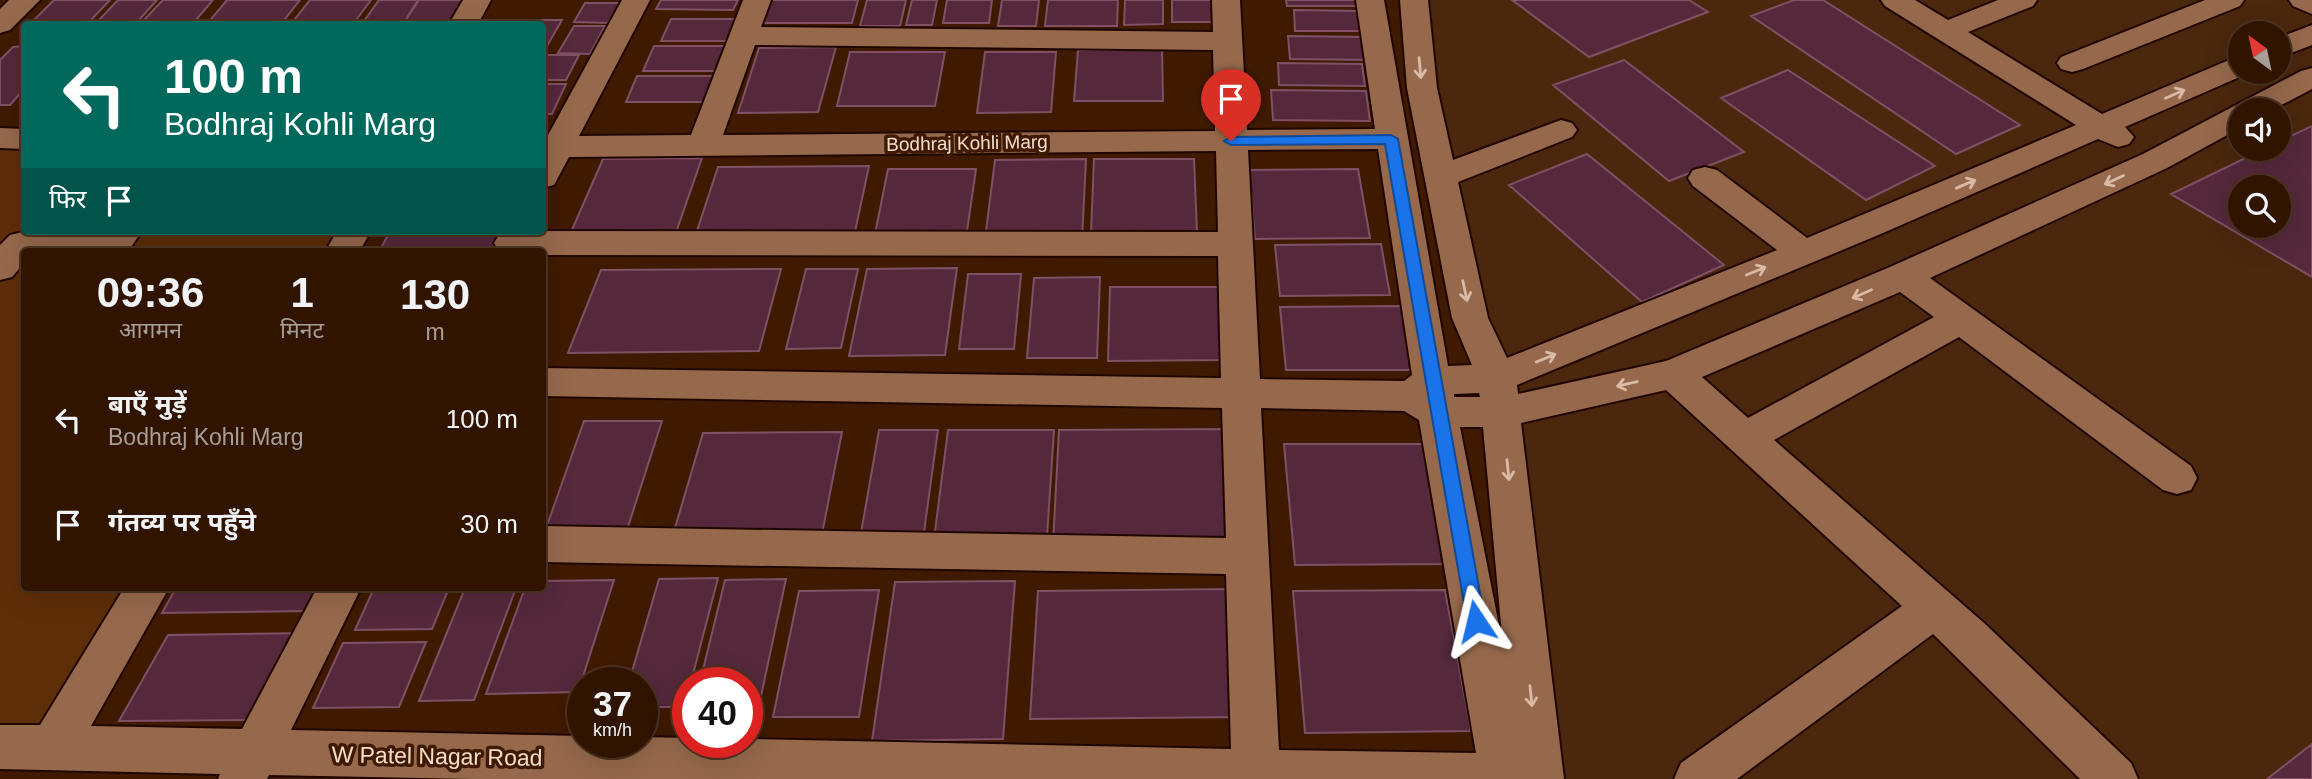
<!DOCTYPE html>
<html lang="hi">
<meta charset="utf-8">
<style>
:root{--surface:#301400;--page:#3c210f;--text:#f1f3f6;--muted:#a89e99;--line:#4b3322}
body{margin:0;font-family:Arial,"Noto Sans Devanagari",sans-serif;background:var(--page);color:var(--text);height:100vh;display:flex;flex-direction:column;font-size:26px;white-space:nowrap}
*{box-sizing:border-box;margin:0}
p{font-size:23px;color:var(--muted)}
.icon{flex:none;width:38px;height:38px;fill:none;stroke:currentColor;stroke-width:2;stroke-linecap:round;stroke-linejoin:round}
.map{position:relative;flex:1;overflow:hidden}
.details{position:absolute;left:21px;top:248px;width:525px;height:343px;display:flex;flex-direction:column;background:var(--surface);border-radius:7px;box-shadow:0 7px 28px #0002,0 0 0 2px var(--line)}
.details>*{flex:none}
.guide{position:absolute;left:21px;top:21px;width:525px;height:214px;border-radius:7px;box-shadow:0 7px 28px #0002,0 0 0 2px var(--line);background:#00695c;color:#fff;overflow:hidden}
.needle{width:46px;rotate:327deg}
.fabs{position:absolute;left:2228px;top:21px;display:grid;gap:14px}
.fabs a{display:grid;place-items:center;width:63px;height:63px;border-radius:50%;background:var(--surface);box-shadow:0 7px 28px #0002,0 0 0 2px var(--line);font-size:35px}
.speed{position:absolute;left:567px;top:667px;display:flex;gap:14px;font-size:35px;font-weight:700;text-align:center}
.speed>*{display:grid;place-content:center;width:91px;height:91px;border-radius:50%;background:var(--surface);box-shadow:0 7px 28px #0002,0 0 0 2px var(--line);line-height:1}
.speed small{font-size:18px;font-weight:400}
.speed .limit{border:10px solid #d22;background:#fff;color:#111}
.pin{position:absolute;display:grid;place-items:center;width:60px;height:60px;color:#fff;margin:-72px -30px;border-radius:50% 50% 50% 0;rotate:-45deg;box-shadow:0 0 7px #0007}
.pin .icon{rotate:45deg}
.me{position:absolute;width:77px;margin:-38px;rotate:350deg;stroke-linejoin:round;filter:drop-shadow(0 0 5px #0008)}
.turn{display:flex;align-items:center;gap:24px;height:147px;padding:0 28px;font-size:32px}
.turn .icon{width:91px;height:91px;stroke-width:2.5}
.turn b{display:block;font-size:49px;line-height:60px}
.then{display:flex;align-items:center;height:66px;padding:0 28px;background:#0003;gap:14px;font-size:26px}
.eta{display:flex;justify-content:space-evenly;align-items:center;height:119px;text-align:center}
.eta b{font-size:42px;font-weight:600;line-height:49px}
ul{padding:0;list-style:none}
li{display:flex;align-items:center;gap:21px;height:105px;padding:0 28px}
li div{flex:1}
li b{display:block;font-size:26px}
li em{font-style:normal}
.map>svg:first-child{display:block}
.built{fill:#4a270d;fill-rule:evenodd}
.green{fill:#5e2e08}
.building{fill:#55283c;stroke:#815065;stroke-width:2;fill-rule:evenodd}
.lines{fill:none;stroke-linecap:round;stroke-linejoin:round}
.minor-casing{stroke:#210600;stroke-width:4}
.minor{fill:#96694c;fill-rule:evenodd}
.oneway{stroke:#d9baa6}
.route{fill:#1a73e8;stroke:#114b97;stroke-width:2}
.labels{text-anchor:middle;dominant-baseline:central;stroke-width:7;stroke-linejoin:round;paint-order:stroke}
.street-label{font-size:19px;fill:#f6dccc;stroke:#401a00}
.near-street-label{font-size:23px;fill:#f6dccc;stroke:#401a00}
</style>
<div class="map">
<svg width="2312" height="779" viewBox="0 0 2312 779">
<rect width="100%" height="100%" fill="#401a00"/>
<path class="built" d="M1414,0H2312V779H1565ZM2240,33H2278V72H2240ZM2240,110H2278V149H2240ZM2240,187H2278V226H2240Z"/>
<path class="green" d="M0,138L24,139V231H371L358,252H24V588H152L53,748H0Z"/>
<path class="building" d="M54,0H110L90,21H33Z
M118,0H157L139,20L98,21Z
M163,0H213L195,21H143Z
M227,0H300L281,24H207Z
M310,0H371L353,24H291Z
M379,0H418L403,24H362Z
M419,0H469L454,24H403Z
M661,0H738L733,10L656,9Z
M767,0H858L852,23H759Z
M867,0H906L900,26H860Z
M912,0H937L932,25H906Z
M947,0H992L989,23H943Z
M1002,0H1039L1036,26H998Z
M1048,0H1118L1117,26H1045Z
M1125,0H1163V24L1124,25Z
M1172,0H1217L1218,22H1172Z
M1286,0H1359L1360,6H1287Z
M1512,0H1689L1708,12L1589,57Z
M1794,0H1823L2020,125L1956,154L1751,16Z
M585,3H622L611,23L574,22Z
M1294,10L1361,11L1364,31H1295Z
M671,19H742L734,41H661Z
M515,20H562L543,53L542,24H512Z
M574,26H605L590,54L558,53Z
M1288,36L1368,37L1372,60L1290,59Z
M24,46V89L10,105H0V60L13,47Z
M654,46H738L729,71H643Z
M836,47L818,112L738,113L759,48Z
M1162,49L1163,101H1074L1078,50Z
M850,52H945L935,106H837Z
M985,52H1056L1051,112L977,113Z
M542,55H579L566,80H542Z
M1624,60L1744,152L1669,181L1553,85Z
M1278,63L1362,64L1365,86L1279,85Z
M1788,70L1935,166L1866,200L1721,98Z
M637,76H717L707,102H626Z
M542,84H566L552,114H542Z
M1271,90L1366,91L1370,121L1273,120Z
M2312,126V277L2171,194L2264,149H2278V142ZM2240,187H2278V226H2240Z
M1587,154L1724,265L1642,302L1509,185Z
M702,158L674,238L568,239L603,159Z
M1086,159L1082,239H985L995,160Z
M1094,159H1194L1197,233L1091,234Z
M869,166L853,241L693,243L718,167Z
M888,169H976L966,238L874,239Z
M1358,169L1370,238L1255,239L1249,170Z
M390,231H504L494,252H379Z
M1381,244L1390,295L1280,296L1275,245Z
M957,268L945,355L849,356L867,269Z
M781,269L759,351L568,353L601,270Z
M806,269H858L841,348L786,349Z
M968,274H1021L1014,349H959Z
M1100,277L1097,358H1027L1034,278Z
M1110,287H1218L1222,360L1108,361Z
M1401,306L1413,370H1286L1280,307Z
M584,421H662L626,533L544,534Z
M1232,429L1239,542L1053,544L1059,430Z
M879,430H938L924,532L861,533Z
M948,430H1054L1047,537L934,539Z
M842,432L820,544L670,545L703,433Z
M1284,444H1423L1446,564L1295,565Z
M718,578L691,682H688L685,707H642V682H629L659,579Z
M786,579L757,715H747V682H700L725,580Z
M614,580L578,692L486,694L525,588H542V581Z
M1015,581L1003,739L872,741L895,582Z
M176,588H322L310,611L162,613Z
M374,588H449L432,629L355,630Z
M465,588H516L474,700L419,701Z
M1236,589L1243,717L1030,719L1038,591Z
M879,590L859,717H773L799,591Z
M1445,590L1471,731L1305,733L1293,591Z
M308,633L267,720L119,721L168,635Z
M426,642L399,707L313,708L343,643Z
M2312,744V779H2267Z"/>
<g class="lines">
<defs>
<path id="minor" d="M9,0H40L10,30L0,33V9Z
M463,0H491L478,24H449Z
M622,0H650L579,136L691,135L743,0H771L761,27L1213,32L1212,0H1240L1247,130L1375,129L1356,0H1384L1448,366L1472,365L1452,318L1407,88L1400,0H1428L1437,88L1453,160L1561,120L1572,123L1577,130L1572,137L1458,182L1488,318L1507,358L1777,250L1693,186L1688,178L1693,170L1705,167L1717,170L1807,238L2076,125L1885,6L1881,0H1915L1948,20L1998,0H2037L2033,6L1968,32L2102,114L2229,60L2240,57V72H2251L2125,127L2134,137L2129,144L2118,147L2098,139L1876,236L1517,385L1518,394L1666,361L1890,267L2143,154L2301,71L2312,68V89L2272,110H2240V128L2167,168L1930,278L2191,466L2197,478L2191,490L2177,494L2163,490L1959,337L1774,440L1984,623L2131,763L2138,779H2080L1933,634L1737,779H1674L1681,763L1902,606L1666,390L1521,423L1564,779H472L269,775L267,779H218L220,774L0,769V725H40L124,588H169L91,726L242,729L317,588H361L291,730L583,736V742H642V737L688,738V742H747V739L1231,749L1226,574L542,562V526L1226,538L1222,408L542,396V368L1221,378L1218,256L542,255V252L499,251L494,243L499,235L511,231L1218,232L1216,151L569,157L554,185L542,188V137H547ZM755,45L1213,50L1215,131L723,135ZM1378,149L1412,375L1404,381L1260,379L1248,150ZM1900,292L1934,317L1748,418L1702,377ZM1479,393L1480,397H1454V394ZM1261,408L1404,411L1419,420L1476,753L1279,750ZM1460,427H1483L1503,646Z
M2205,0H2244L2240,6L2083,69L2072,72L2061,69L2057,63L2061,57Z
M2289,0H2312V14L2293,6Z
M2312,25V45L2278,58V38Z
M0,128L24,129V149L0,148Z
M27,231H142L131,247L119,251L24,252V263L12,277L0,280V245L10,235Z
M337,231H371L359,252H325Z"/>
</defs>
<use href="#minor" class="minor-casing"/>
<use href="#minor" class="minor"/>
</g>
<defs><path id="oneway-shaft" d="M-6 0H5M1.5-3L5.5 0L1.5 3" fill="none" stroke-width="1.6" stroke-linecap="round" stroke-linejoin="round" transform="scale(1.75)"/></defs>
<g class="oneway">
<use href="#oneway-shaft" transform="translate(1420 68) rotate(85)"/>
<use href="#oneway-shaft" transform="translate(2175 94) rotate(-24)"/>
<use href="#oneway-shaft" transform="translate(2114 180) rotate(155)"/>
<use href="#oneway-shaft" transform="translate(1966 184) rotate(-23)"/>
<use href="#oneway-shaft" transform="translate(1756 271) rotate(-22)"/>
<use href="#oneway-shaft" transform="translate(1465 291) rotate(78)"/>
<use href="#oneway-shaft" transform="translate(1862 294) rotate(156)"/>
<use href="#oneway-shaft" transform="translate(1546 358) rotate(-22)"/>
<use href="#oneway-shaft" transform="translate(1627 384) rotate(167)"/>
<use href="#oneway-shaft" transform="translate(1508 470) rotate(84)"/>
<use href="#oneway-shaft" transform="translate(1531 696) rotate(84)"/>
</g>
<path class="route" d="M1391,135L1398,139L1485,621L1482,626L1476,629L1469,626L1467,621L1385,144L1231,145L1224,141L1231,137Z"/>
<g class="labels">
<g class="street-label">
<text transform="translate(967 143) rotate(-1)">Bodhraj Kohli Marg</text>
</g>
<g class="near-street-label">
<text transform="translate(437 756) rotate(1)">W Patel Nagar Road</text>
</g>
</g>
</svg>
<div class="fabs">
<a><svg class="needle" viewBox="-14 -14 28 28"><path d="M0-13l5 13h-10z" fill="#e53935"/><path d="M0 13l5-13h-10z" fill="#a89e99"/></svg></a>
<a><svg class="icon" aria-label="sound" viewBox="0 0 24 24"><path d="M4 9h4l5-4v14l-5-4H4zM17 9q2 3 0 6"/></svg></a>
<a><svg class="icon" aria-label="search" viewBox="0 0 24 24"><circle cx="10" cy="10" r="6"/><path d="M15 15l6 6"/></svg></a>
</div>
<div class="speed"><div>37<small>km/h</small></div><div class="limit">40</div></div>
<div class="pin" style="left:1231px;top:141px;background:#d93025"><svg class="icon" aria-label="arrive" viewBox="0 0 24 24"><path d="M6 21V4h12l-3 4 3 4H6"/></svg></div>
<svg class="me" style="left:1476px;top:621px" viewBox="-20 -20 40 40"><path d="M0-17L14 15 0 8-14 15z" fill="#1a73e8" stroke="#fff" stroke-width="4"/></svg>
<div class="guide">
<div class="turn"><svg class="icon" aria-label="left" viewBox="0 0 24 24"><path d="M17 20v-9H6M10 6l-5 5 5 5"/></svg><div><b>100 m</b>Bodhraj Kohli Marg</div></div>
<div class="then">फिर<svg class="icon" aria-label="arrive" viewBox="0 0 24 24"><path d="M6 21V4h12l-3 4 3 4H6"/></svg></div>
</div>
<section class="details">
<div class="eta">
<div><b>09:36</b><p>आगमन</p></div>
<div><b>1</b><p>मिनट</p></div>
<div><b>130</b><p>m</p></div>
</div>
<ul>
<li><svg class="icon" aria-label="left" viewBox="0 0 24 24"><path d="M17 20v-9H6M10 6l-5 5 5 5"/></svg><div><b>बाएँ मुड़ें</b><p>Bodhraj Kohli Marg</p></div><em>100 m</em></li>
<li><svg class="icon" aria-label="arrive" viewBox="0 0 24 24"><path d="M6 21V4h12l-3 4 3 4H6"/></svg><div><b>गंतव्य पर पहुँचे</b></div><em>30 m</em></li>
</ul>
</section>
</div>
